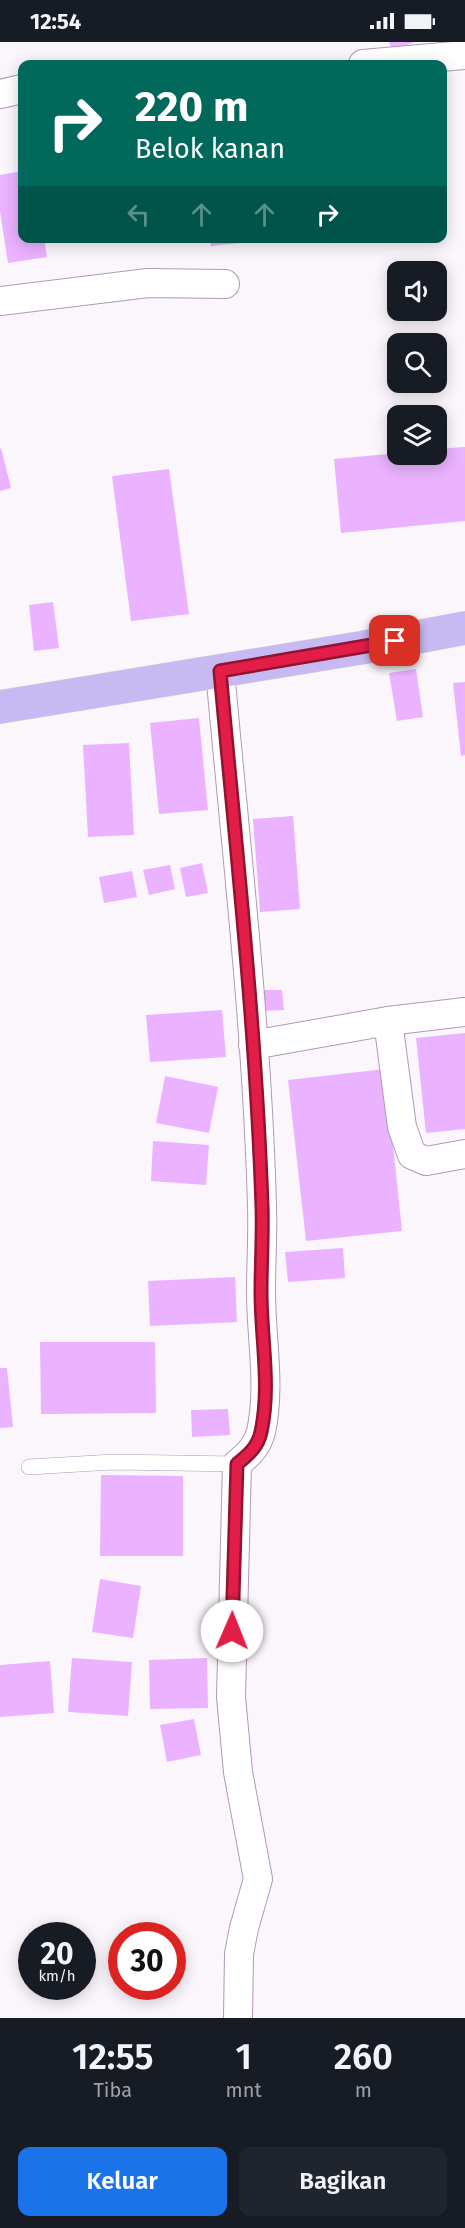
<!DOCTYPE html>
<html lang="id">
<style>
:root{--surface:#171b24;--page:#20242c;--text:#f1f3f6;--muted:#9ea1a6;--accent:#1a73e8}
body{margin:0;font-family:"Fira Sans",sans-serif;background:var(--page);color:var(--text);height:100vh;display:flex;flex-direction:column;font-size:22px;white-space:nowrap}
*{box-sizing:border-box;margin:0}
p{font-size:20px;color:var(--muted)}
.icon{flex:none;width:33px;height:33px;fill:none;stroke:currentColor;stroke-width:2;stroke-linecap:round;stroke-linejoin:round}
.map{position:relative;height:1976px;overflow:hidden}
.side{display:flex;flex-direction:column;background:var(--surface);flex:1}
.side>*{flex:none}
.banner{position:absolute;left:18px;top:18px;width:429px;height:183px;border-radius:12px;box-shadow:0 3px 15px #0003;background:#00695c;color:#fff;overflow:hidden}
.tools{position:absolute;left:387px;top:219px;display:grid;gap:12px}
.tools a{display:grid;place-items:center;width:60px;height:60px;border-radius:12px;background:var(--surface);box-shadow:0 3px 15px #0003;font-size:30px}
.speed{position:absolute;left:18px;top:1880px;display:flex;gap:12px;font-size:30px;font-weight:700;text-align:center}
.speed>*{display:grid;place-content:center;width:78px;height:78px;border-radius:50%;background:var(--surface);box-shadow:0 3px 15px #0003;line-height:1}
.speed small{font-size:15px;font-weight:400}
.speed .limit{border:9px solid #d22;background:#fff;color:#111}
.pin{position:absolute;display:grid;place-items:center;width:51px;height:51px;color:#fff;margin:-26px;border-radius:12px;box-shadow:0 3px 9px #0006}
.me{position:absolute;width:66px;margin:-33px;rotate:1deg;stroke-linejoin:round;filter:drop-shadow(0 0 4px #0008)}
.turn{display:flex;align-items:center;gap:21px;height:126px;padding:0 18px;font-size:27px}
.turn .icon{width:78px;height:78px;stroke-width:2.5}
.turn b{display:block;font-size:42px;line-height:51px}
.lanes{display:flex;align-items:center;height:57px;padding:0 18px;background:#0003;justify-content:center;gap:30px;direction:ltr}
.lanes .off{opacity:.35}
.eta{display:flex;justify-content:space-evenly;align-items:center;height:102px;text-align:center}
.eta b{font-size:36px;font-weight:600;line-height:42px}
.button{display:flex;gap:12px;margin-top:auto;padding:12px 18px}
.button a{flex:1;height:69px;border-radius:12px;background:var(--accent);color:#fff;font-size:24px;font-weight:600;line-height:69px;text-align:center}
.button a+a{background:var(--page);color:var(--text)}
.status{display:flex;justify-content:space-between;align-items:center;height:42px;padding:0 30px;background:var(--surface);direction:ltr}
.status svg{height:16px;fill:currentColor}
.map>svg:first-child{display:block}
.building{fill:#eab2ff}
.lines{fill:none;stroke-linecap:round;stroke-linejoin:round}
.service-casing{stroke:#af99b7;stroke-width:16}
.minor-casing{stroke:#af99b7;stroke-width:30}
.primary-casing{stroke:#d5d4d6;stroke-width:34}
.service{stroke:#fff;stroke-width:15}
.minor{stroke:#fff;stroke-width:28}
.primary{stroke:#c7b9f1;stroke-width:33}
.route-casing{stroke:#92132f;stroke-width:15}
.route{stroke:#e11d48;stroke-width:10}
</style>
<div class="status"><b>12:54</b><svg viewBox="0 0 49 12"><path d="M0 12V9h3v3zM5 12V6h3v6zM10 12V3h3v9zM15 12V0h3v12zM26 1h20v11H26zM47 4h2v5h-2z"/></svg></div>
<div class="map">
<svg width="465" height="1976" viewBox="0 0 465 1976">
<rect width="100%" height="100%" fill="#faf6fc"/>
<path class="building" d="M389,0H415L392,8Z
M22,129V196H44L47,215L8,221L0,170V133Z
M210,196H258V199L211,204Z
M465,405V479L341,491L334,417L398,411L436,412V407Z
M1,406L11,446L0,449V407Z
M169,427L189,572L131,579L112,434Z
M53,560L59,606L34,609L29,563Z
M416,627L423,675L397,679L389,631Z
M465,640V713L461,714L453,641Z
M199,676L208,768L159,772L150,681Z
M129,701L134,793L88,795L83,703Z
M293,774L300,867L260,870L253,777Z
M202,821L208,851L186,855L180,826Z
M170,823L175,847L149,853L143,828Z
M132,829L137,855L104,861L99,835Z
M261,948H282L284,968L262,969Z
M222,968L226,1015L150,1020L146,973Z
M465,991V1087L426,1091L416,996Z
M385,1027L402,1189L306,1199L288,1038Z
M165,1034L218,1045L209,1091L156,1081Z
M153,1099L209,1103L206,1143L151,1139Z
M343,1206L345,1236L288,1240L285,1210Z
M235,1235L237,1280L150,1284L148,1239Z
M40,1300H155L156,1371L41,1372Z
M0,1326H7L13,1385L0,1386Z
M228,1367L230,1393L192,1395L191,1368Z
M101,1433L183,1434V1514H100Z
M100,1537L141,1544L133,1596L92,1590Z
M72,1616L132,1620L128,1674L68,1670Z
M207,1616L208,1666L150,1667L149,1618Z
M50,1619L54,1671L0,1675V1623Z
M194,1677L201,1713L167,1720L160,1683Z"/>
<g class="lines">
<defs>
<path id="service" d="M29,1425L113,1420L237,1422"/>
<path id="minor" d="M363,22L465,13
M0,52L22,47
M0,259L148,241L225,242
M220,629C236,807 257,985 262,1164C263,1192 261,1221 261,1250C261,1296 271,1344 261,1390C257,1405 248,1413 237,1422L231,1655L238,1730L258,1837L244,1886L239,1912L238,1976
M388,979L465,970
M253,1003L388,979L402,1085L412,1113L426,1119L465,1112"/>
<path id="primary" d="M0,665L360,606L465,586"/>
</defs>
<use href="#service" class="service-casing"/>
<use href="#minor" class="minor-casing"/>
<use href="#primary" class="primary-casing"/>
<use href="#service" class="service"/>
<use href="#minor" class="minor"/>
<use href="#primary" class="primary"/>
</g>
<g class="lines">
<defs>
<path id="route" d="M232,1589L237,1422C248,1413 258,1405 261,1390C271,1344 261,1297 261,1250C261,1221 263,1192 262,1164C256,985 236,807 220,629L395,599"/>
</defs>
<use href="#route" class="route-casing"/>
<use href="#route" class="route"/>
</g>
</svg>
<div class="tools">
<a><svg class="icon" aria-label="sound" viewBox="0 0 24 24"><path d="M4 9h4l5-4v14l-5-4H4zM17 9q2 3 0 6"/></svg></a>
<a><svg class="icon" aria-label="search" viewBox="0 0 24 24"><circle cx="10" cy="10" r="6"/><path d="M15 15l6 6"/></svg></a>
<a><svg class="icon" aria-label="layers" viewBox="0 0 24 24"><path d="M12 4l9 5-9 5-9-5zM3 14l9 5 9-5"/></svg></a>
</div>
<div class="speed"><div>20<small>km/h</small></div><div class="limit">30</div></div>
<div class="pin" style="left:395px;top:599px;background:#d93025"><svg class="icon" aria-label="arrive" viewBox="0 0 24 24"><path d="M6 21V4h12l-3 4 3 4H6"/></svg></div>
<svg class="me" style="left:232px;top:1589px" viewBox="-20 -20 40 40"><circle r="19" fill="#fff"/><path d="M0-13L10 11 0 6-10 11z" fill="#e11d48"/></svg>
<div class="banner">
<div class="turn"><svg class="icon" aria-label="right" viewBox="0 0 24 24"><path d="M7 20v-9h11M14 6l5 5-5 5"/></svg><div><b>220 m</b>Belok kanan</div></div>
<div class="lanes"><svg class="icon off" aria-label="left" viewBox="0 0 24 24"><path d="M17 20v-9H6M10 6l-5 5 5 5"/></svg><svg class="icon off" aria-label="ahead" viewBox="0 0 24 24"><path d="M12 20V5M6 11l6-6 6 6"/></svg><svg class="icon off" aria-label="ahead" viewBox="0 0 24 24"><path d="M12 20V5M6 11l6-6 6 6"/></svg><svg class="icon" aria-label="right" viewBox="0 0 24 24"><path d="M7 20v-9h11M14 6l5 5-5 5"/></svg></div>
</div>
</div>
<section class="side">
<div class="eta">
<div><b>12:55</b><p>Tiba</p></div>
<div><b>1</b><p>mnt</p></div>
<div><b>260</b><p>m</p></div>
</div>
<div class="button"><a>Keluar</a><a>Bagikan</a></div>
</section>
